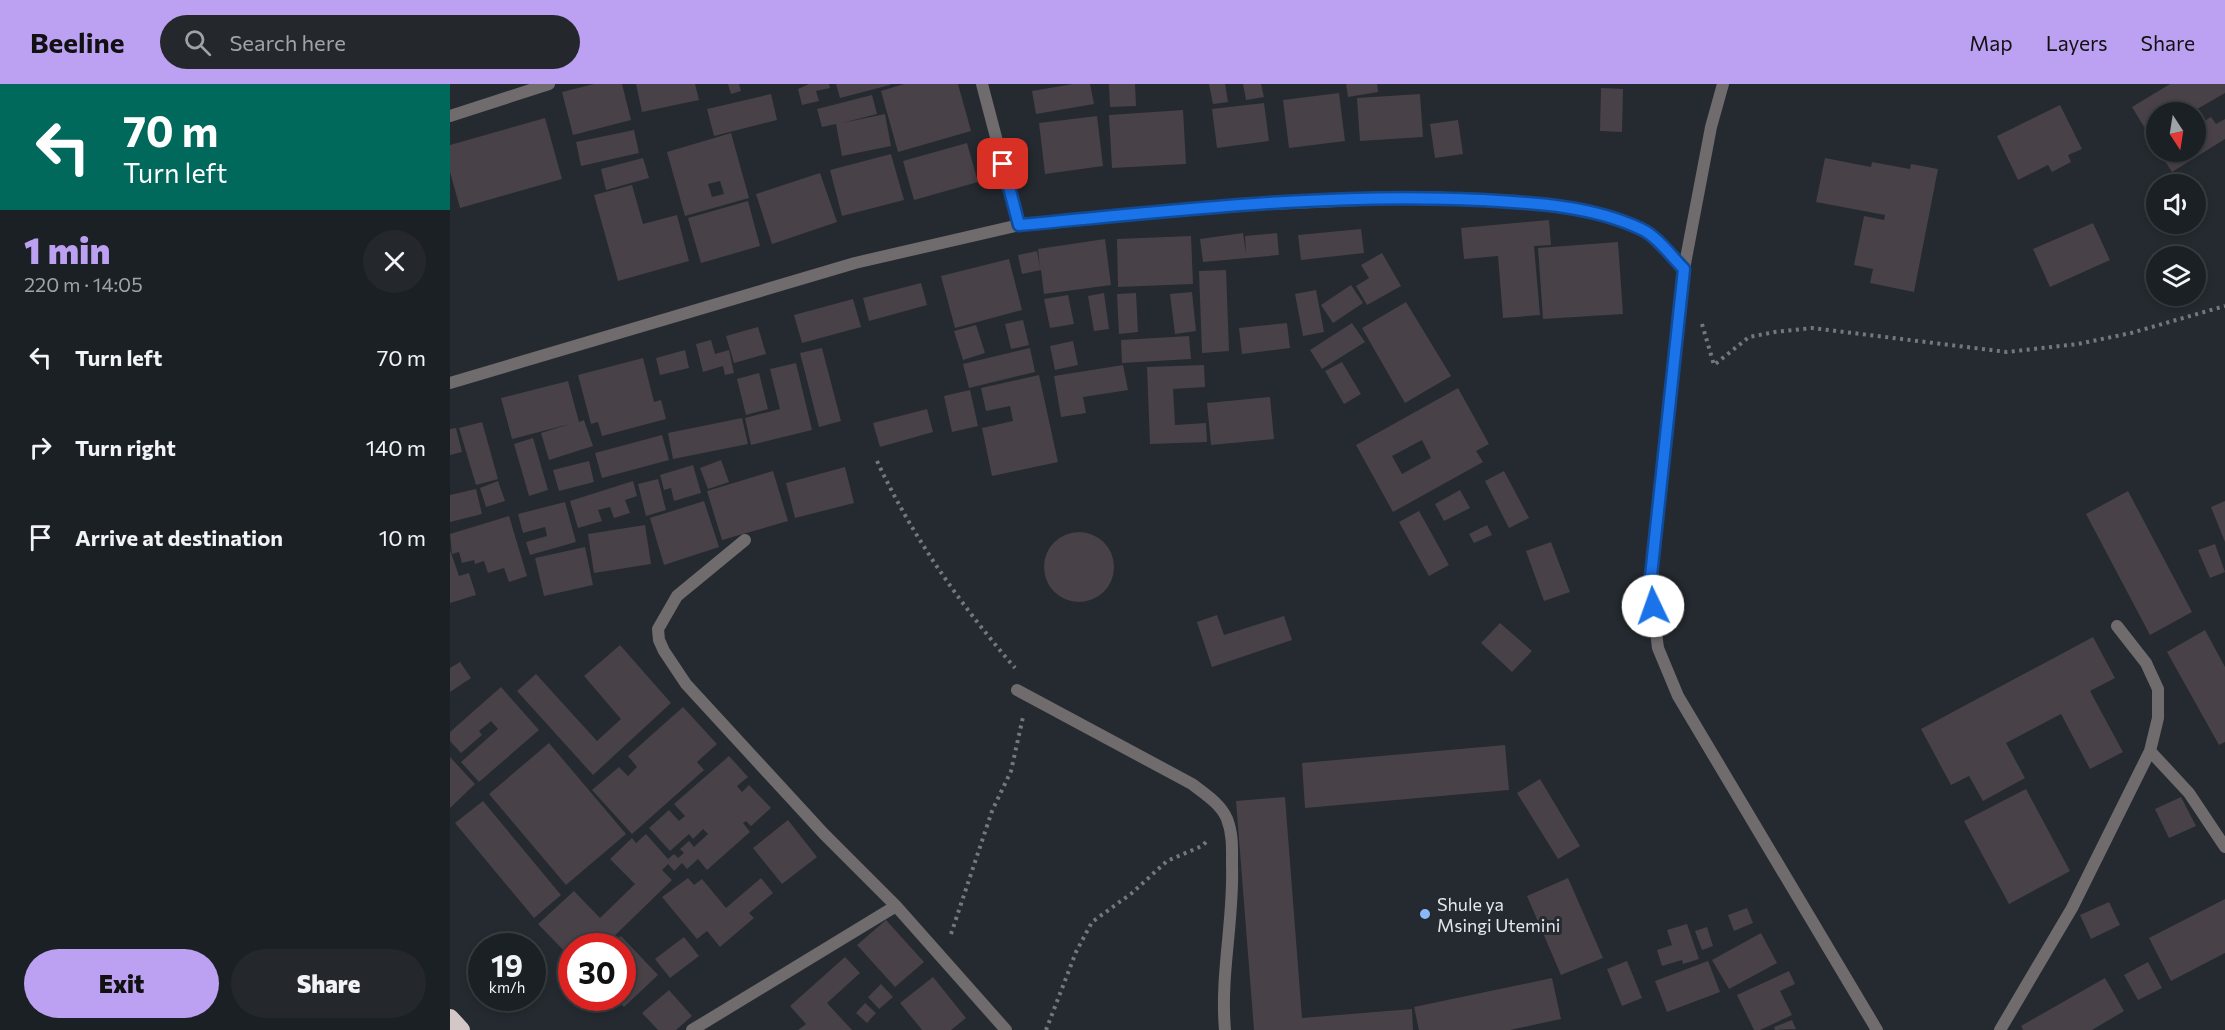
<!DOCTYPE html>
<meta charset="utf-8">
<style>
:root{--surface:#1b2024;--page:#24282c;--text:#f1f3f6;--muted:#a0a3a6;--line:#393e41;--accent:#bca0f2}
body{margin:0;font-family:Commissioner,sans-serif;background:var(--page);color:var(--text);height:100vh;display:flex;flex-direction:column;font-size:22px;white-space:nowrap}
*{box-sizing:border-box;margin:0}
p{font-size:20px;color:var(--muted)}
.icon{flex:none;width:33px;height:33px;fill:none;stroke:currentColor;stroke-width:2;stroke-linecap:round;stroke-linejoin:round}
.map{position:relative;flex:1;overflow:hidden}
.details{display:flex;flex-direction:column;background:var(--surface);width:450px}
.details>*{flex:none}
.top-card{background:#00695c;color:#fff;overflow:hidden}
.needle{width:39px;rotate:168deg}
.fabs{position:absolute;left:1696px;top:18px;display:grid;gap:12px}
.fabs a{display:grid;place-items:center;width:60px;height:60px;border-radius:50%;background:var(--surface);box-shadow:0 3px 9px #0003,0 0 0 2px var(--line);font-size:30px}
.speed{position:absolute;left:18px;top:849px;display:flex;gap:12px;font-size:30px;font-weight:700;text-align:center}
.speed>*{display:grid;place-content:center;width:78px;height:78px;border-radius:50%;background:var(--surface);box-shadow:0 3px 9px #0003,0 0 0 2px var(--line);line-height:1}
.speed small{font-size:15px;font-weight:400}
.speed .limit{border:9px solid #d22;background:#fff;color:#111}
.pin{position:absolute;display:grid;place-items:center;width:51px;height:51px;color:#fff;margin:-26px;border-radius:12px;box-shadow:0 3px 9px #0006}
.me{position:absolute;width:66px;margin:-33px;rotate:357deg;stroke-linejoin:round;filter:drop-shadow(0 0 4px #0008)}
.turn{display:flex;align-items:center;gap:21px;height:126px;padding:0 24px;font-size:27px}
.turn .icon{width:78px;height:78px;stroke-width:2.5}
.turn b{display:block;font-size:42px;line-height:51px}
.round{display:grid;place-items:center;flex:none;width:63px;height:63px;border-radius:32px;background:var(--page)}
.overview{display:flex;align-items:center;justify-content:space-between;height:102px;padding:0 24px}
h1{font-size:36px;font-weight:800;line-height:45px;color:var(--accent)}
.button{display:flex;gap:12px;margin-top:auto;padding:12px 24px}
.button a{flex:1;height:69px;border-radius:36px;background:var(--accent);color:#111;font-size:24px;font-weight:800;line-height:69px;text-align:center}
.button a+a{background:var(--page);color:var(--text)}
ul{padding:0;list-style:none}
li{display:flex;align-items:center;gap:18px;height:90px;padding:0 24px}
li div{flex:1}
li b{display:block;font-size:22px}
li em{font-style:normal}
header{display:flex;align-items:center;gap:36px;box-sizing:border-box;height:84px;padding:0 30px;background:var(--accent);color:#111}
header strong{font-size:28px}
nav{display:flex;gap:33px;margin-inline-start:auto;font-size:21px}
.search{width:420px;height:54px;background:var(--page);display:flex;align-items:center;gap:15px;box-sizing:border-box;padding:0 21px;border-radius:33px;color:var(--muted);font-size:22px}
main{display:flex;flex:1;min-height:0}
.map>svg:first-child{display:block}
.building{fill:#484147;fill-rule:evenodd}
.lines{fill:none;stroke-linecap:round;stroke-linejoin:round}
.path{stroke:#73787d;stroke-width:4;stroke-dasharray:3 4.5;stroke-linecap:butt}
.lane{stroke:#706b6c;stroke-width:12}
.street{stroke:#706b6c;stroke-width:12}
.highway{stroke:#d3c7c8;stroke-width:18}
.route-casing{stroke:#114b97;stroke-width:15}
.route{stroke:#1a73e8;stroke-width:10}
.poi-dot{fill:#89bafc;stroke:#242a30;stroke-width:2}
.labels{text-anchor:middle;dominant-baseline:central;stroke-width:6;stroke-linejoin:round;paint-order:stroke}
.poi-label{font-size:18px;fill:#e3e7eb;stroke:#242a30;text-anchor:start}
</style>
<header>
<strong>Beeline</strong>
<div class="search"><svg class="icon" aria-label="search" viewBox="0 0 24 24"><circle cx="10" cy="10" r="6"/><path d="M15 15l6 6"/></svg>Search here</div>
<nav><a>Map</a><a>Layers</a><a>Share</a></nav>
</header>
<main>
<section class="details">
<div class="top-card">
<div class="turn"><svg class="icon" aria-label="left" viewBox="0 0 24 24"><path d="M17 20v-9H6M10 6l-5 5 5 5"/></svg><div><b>70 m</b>Turn left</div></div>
</div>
<div class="overview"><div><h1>1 min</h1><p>220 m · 14:05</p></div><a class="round"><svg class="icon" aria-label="close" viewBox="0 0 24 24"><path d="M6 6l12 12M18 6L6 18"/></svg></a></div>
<ul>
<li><svg class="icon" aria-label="left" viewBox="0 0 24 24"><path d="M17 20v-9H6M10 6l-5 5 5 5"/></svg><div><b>Turn left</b></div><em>70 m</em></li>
<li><svg class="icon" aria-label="right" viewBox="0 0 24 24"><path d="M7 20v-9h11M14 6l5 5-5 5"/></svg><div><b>Turn right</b></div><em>140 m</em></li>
<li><svg class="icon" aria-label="arrive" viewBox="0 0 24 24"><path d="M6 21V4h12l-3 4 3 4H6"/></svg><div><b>Arrive at destination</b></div><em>10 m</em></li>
</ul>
<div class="button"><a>Exit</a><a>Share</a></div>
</section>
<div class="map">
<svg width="1775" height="946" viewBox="0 0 1775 946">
<rect width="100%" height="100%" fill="#242a30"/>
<path class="building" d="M144,0H172L181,36L123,51L112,8Z
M186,0H245L249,16L192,28Z
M278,0H289L291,7L281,10Z
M359,0H379L380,4L366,7L369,17L352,21L348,5Z
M386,0H440V1L390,14Z
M454,0H508L521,47L448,68L431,7Z
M623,0H640L644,20L586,30L582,7Z
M659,0H685L686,22L660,23Z
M759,0H775L778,18L763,20Z
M793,0H811L814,13L796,16Z
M896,0H927L928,8L898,13Z
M1720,0H1775V9L1742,28H1733L1728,21L1715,28H1707V64L1682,23Z
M1151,4L1173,5L1172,48L1150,47Z
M889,9L895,57L839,64L833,16Z
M321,10L327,36L264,52L257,25Z
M970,10L973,53L910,57L907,14Z
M422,11L427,30L392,39L435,30L441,62L392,72L386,40L372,43L367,25Z
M814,19L819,57L767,64L762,25Z
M1610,21L1632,65L1618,71L1621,78L1602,88L1598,81L1568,96L1547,52Z
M733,26L736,80L662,84L659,31Z
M647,32L653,82L595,90L589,39Z
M1761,33L1766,40L1775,35V55L1722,88L1709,68H1746V42Z
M95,34L112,95L10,124L0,88V61Z
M1008,36L1013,70L985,74L980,40Z
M184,46L189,69L131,82L126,58Z
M281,49L299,114L235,132L217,68ZM270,97L274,110L262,113L258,100Z
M517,59L528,98L464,116L453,77Z
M441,70L454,116L392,132L380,86Z
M193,74L199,94L156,106L151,85Z
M1375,74L1421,83L1422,78L1460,85L1461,80L1488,85L1464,208L1420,199L1423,185L1404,181L1414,132L1434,136L1435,131L1366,118Z
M370,89L387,138L322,160L306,110Z
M182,101L193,140L227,131L239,177L168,197L144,111Z
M298,117L310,162L251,179L238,134Z
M1099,136L1101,161L1084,162L1090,231L1053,234L1048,172L1014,175L1011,144Z
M1643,139L1660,176L1600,203L1583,165Z
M911,145L914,169L851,176L848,151Z
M793,149L796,170L795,152L827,149L829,171L753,178L750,155Z
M741,152L743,200L668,203L667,155Z
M655,155L661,201L594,210L591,186L572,190L568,171L587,167L590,183L588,165Z
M1168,158L1173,230L1093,235L1088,164Z
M932,169L951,202L917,221L906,202L919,194L911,181Z
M559,175L572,226L505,244L491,192Z
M776,186L779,267L752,269L749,187Z
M471,199L477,221L419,237L413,214Z
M901,201L913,219L883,239L871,221Z
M866,206L874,248L853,252L845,210Z
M742,208L746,247L725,250L720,210Z
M654,209L659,245L644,247L638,212Z
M686,209L688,248L669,250L667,210Z
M618,211L624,240L600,244L594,215Z
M403,215L411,243L352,259L344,231Z
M956,218L1001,292L955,319L912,244Z
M573,236L579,261L561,265L555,240Z
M837,239L840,264L792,270L789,244Z
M902,239L915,258L872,285L860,266Z
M526,241L535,269L513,276L504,247Z
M308,243L316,270L284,279L276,252Z
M739,252L741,275L672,279L671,256Z
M261,256L265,270L279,266L284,289L275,291L273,282L253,288L246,260Z
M623,257L628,281L605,286L600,262Z
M372,264L391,337L369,343L350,269Z
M580,264L585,288L519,304L513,280Z
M235,266L239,284L210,291L206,274Z
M193,274L204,318L211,316L216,335L152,352L148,338L141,340L128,291Z
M892,278L911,310L894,320L875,287Z
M346,279L362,346L301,361L295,334L330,325L320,285Z
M673,281L678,306L633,313L636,329L611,333L604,292Z
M754,281L755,303L723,305L725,341L756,339L757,358L700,360L697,283Z
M309,289L318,325L296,331L287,295Z
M589,291L608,378L542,392L532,344L563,337L560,322L536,327L531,304Z
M118,297L129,338L134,336L143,362L99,376L91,349L120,340L62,355L51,314Z
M1008,304L1039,360L1026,367L1033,378L943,428L906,361ZM972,356L981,374L952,390L942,372Z
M520,306L528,342L502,348L494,312Z
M820,313L824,355L761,361L757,319Z
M477,325L483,348L430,363L423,339Z
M292,334L298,360L223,375L218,349Z
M32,338L48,395L26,401L9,344Z
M6,344L12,368L0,371V345Z
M212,351L219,376L152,394L145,369Z
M83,354L98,406L79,412L64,360Z
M271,376L279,398L258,405L250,384Z
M139,377L144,398L109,407L103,386Z
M243,381L251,409L224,417L221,404L214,406L210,391Z
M395,383L404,419L345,434L336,399Z
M323,387L338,437L272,456L257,407Z
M1054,387L1079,434L1059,444L1035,397Z
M208,395L216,426L196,432L188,400Z
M48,397L55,417L36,423L30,404Z
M183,397L187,412L175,416L180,429L164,434L160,423L148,426L152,437L128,444L120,417Z
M26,405L32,430L0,438V411Z
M1010,406L1020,424L994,437L985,420Z
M1678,407L1742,528L1700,551L1636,430Z
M254,417L269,463L214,481L200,434Z
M1775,417V458L1761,423Z
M115,418L126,458L80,471L76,458L97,452L95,443L73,449L68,430Z
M969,427L999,481L979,492L949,438Z
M59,432L77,492L59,498L54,484L38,489L34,477L25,480L24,476L12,479L9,468L2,470L0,450Z
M195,441L201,480L144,489L138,450Z
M1037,441L1042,451L1024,459L1019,450Z
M594 483a35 35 0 1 1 70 0a35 35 0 1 1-70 0Z
M1101,458L1120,508L1094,517L1076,467Z
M1765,460L1775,488L1760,494L1748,466Z
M135,463L143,501L94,512L85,474Z
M0,466L9,492L19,489L26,511L0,519Z
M767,531L774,551L834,532L842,556L762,583L747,538Z
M1050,539L1082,567L1062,588L1031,559Z
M1755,546L1775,583V658L1769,661L1717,568Z
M1643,553L1665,594L1640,607L1673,668L1640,685L1611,630L1556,659L1575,694L1533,717L1519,692L1501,701L1471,645Z
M170,561L221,619L143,691L67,607L86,590L147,657L171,635L134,592Z
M10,578L21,594L0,608V584Z
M51,603L89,646L29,698L11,678L48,645L41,637L29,647L32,651L11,669L0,657V648Z
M233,623L267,660L247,678L254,686L182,750L142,706L169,683L178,692L187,683L178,672Z
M99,659L176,750L116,801L39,710Z
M1055,661L1059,706L855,724L852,679Z
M279,672L298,693L287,702L292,708L299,701L321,724L301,742L296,737L293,739L300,748L257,786L248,775L237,785L232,779L224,787L218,780L212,786L222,796L154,862H122V875L88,840L124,807L150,834L185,800L160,775L182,754L186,759L196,750L218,775L224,770L228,774L234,769L230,765L239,757L244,763L258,750L253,745L243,755L239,750L220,767L199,744L219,726L229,737L235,732L224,720Z
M0,673L25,700L0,724Z
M1090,695L1130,762L1108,775L1067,709Z
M1576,705L1620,787L1559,820L1514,737Z
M835,713L852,934L962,925L963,946H804L786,717Z
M1731,713L1746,742L1719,754L1705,725Z
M33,717L111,811L84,834L5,739Z
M338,736L367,773L332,800L303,764Z
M238,794L244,801L252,795L276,824L311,794L323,809L299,829L304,834L270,863L257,847L247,855L212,813Z
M1118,794L1153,874L1111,891L1077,812Z
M1775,815V869L1721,897L1699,854Z
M1659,818L1670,841L1641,855L1630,831Z
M1297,824L1303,839L1284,847L1278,831Z
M436,836L474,878L445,903L407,861Z
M1237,840L1249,875L1233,880L1232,876L1212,882L1207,866L1222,861L1217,846Z
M1257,843L1263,862L1252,866L1245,847Z
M1311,849L1327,879L1279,905L1262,876Z
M171,852L208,891L174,923L165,914H172V862H161Z
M234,853L249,872L220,894L205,875Z
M395,873L410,889L377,919L402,946H348L356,940L340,922Z
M1177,877L1192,914L1172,922L1157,885Z
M1258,877L1270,908L1217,928L1205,897Z
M1698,878L1712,904L1688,916L1674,891Z
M1339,887L1345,900L1330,907L1342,931L1310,946H1304L1287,911Z
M483,893L516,934L501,946H472L450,919Z
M1102,894L1111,935L1060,946H969L964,923Z
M1655,894L1674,927L1642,946H1573L1571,942Z
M431,900L443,913L429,925L418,913Z
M219,906L242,932L226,946H208L192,929Z
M415,919L426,929L417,939L406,929Z
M1342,936L1346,945L1325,946L1324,943Z"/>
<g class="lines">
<path class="path" d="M1252,240L1264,281L1299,253L1325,248L1362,244L1557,268L1628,260L1681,249L1775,222
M427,377C463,454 510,520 565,584
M501,850L542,727L561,687L573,633
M596,946L626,868L642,838L682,809L717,777L752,762L758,756"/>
<path class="lane" d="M1700,667L1739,709L1775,763
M1550,946L1622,824L1700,667L1708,634V605L1696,579L1667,542"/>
<path class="street" d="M532,0L569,141
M1273,0L1261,43L1234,185L1200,501L1208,564L1228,612L1427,946
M0,32L99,0
M0,299L405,179L569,141L795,121L975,113L1060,117L1141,127L1169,136L1195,146L1234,185
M295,456L227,512L208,545L209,556L214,567L236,600L374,750L446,822L556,946
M567,606L742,700C755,710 771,720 777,735C783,750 782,766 782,781C784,836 770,891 775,946
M242,946L446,822"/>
<path class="highway" d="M0,934L11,946"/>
</g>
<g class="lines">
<defs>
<path id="route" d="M553,80L569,141C722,127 877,108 1031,116C1085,119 1143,122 1191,145C1207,152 1222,173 1234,185L1200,501L1203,522"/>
</defs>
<use href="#route" class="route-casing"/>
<use href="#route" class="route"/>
</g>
<circle class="poi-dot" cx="975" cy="830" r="6"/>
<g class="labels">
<g class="poi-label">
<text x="987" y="820">Shule ya<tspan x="987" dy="21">Msingi Utemini</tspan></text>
</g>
</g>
</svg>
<div class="fabs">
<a><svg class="needle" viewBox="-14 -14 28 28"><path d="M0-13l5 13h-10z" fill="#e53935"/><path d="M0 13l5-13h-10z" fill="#a0a3a6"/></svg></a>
<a><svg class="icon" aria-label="sound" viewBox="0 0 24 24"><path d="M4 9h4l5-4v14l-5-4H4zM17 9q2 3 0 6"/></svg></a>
<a><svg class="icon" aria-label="layers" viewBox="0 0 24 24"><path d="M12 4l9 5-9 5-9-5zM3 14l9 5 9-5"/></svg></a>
</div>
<div class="speed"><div>19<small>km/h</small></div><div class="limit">30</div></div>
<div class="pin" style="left:553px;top:80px;background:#d93025"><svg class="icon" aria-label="arrive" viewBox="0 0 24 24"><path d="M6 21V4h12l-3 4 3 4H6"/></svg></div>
<svg class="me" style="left:1203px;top:522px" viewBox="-20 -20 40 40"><circle r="19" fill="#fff"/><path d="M0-13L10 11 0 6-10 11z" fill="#1a73e8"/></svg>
</div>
</main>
